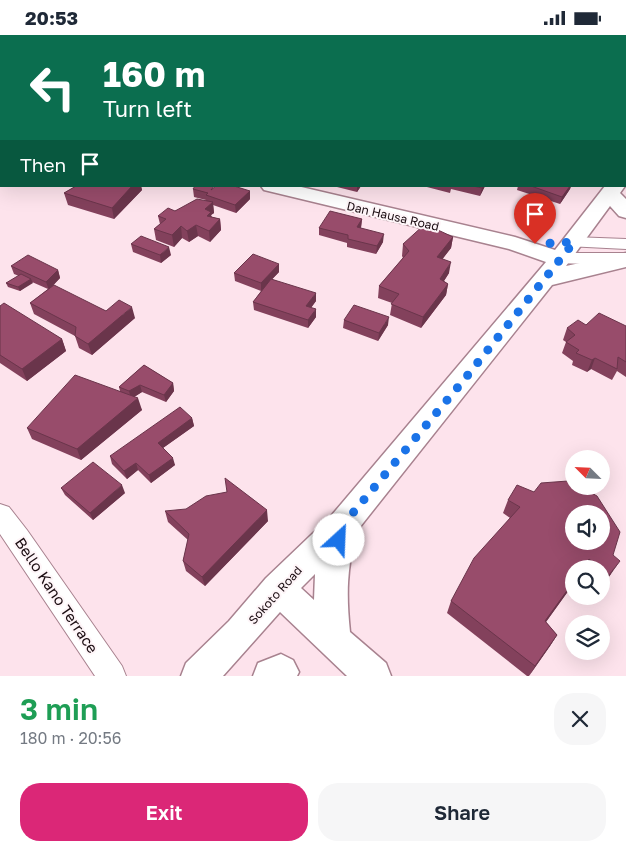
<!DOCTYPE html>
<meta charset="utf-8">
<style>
:root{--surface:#fff;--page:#f6f6f7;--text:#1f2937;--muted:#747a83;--accent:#db2777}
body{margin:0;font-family:"Golos Text",sans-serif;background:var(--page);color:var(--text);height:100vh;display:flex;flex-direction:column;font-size:19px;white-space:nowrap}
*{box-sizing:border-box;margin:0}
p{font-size:16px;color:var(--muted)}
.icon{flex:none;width:28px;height:28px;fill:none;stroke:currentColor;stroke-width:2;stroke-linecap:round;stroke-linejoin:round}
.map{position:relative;height:641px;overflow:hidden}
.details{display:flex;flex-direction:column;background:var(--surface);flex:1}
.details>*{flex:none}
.banner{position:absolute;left:0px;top:0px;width:626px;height:152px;box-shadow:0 5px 20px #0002;background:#0b6e4f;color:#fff;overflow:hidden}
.needle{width:32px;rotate:294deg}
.tools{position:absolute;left:565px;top:415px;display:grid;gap:10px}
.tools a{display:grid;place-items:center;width:45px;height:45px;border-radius:50%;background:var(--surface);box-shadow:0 5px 20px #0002;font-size:25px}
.pin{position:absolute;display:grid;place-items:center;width:42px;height:42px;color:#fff;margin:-51px -21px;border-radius:50% 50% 50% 0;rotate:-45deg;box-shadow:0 0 5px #0007}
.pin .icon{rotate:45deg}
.me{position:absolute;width:55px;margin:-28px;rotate:25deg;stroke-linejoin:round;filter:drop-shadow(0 0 4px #0008)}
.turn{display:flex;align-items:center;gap:18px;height:105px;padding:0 20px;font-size:22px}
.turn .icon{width:65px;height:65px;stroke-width:2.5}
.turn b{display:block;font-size:35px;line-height:42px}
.then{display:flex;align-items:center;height:48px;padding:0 20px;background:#0003;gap:10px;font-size:19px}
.round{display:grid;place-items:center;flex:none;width:52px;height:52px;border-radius:20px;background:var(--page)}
.head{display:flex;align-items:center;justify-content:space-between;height:85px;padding:0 20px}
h1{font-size:30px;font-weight:600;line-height:38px;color:#1e9e55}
.primary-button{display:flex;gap:10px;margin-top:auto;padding:10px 20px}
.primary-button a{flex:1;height:58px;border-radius:20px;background:var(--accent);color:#fff;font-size:20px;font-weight:600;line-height:58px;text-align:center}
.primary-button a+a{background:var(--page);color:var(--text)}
.status{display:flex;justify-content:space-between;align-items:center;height:35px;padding:0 25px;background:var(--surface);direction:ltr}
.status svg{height:14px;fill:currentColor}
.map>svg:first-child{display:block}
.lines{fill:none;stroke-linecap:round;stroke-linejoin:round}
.minor-casing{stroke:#a8828f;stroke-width:2}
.tertiary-casing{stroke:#a8828f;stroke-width:3}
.minor{fill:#fff;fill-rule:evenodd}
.tertiary{fill:#fff;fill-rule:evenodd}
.wall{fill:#83415c}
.shaded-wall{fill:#6a354b}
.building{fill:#984c6b;stroke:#6a354b;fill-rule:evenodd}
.route{stroke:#1a73e8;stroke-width:9;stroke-dasharray:0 16.2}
.labels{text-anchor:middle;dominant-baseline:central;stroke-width:4;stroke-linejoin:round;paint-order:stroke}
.street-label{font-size:12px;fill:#1b0d12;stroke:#fef5f8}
.near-street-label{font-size:15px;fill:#1b0d12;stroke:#fef5f8}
</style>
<div class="status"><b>20:53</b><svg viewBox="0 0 49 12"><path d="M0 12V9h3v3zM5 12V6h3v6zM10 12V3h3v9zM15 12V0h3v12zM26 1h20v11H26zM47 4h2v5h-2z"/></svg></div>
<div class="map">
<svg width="626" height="641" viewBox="0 0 626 641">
<rect width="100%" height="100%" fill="#fde3ec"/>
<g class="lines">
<defs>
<path id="minor" d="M100,0H121L122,1H101Z
M266,0H285L286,1H267Z
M573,202L626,204V214L567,211L564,207L567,203Z
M561,218H626V230L555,228L552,224L555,220Z
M0,469L9,472L27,495L122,631L126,641H95L0,499Z"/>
<path id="tertiary" d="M0,88H1V98H0Z
M626,128V141L625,142V129Z
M261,151H297L515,202L555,215L605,151H625L620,158L626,164V183L619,181L610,171L566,231L626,218V232L552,250L356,497C347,535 346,558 350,597L386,628L391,641H347L280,577L223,641H181L186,628L229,586L266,543L331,481L546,227L509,214L264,155ZM315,539L314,565L301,553Z
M281,619L293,625L299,637L297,641H253L258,628Z"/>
</defs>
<use href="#minor" class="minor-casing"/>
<use href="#tertiary" class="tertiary-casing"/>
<use href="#minor" class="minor"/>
<use href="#tertiary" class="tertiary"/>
</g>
<path class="wall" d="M356,0H379V1H356Z
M0,45H1V64H0Z
M76,151H141L142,155L114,184L68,170L64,158Z
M333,151H361L357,157Z
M423,151H485L480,161L451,154L450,158Z
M518,151H571L570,154L560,169L517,155Z
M193,154L250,156V164L236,178L213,170L214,178L211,180L212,182L220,184L221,195L210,207L198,201L189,207L182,203L174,212L156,205L154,194L160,189L158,181L206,166V165L194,162Z
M362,184L361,193L383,207L376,219L347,212V208L319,200V193Z
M453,202L451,213L442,224L449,238L444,246L448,249L446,260L421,293L390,280L392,268L378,263L379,251L403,223L402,221L403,209Z
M131,209L171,220L161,228L133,217Z
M279,229V237L272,244L316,266L311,273L316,282L308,293L254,275L253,267L261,256L235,246L234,238Z
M11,231L58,235L60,243L52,251L106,276L135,283L92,320L79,313L75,301L34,279L30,268L48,254L32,247L20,256L8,252L6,248L19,241L14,239Z
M0,271L62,304L66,316L27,346L0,328Z
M344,285L388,290L378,306L343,293Z
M586,290L626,291V342L617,336L612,345L591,334L587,337L572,330L573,326L562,318L566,307L563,305L567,293Z
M144,330L173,348L174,356L166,367L142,357L134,362L142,375L81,425L32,404L27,393L120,356L119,352Z
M192,383L194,391L163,413L175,430L151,448L138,435L127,444L112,429L110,421Z
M61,453L125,458L93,485L65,460Z
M508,465L613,520L611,539L601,552V534H574V548L546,587L557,600L550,611L529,641H527L447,578L451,566L510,483L503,478Z
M165,476L268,486L205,551L186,536L183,526L188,505L168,487Z"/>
<path class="shaded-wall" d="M0,135L1,139V148L0,149Z
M132,151H141L142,155L114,184L112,173Z
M357,151H361L357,157Z
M483,151H485L480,161L482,153Z
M570,151H571L570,154L560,169L562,162Z
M250,156V164L236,178L235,170Z
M213,167L214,178L211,180L212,188L208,192L205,174Z
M220,184L221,195L210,207L209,196Z
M362,184L361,192L357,200V192Z
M196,190L198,201L189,207L187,196Z
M181,191L182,203L174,212L172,200Z
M384,199L383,207L376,219L377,211Z
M453,202L451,213L435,234L437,222Z
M169,212L171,220L161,228L160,220Z
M451,227L449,238L438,255L440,244Z
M279,229V237L261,256V248Z
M58,235L60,243L49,255L46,247Z
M31,244L33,248L20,256L18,252Z
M448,249L446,260L421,293L423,282Z
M316,258V266L306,279V271Z
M132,272L135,283L92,320L88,309Z
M316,274V282L308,293V285Z
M389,282L388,290L378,306L379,298Z
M62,304L66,316L27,346L22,334Z
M595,323L591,334L587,337L592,325Z
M173,348L174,356L166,367L164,360Z
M140,350L142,357L131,364L129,356Z
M138,363L142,375L81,425L77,414Z
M192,383L194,391L160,415L158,408Z
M173,423L175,430L151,448L149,440Z
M136,428L138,435L127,444L124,436Z
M122,450L125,458L93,485L90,478Z
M267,475L268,486L205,551L202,542Z
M620,526L611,539L601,552L609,540Z
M574,546V548L538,598L545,586Z
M557,600L550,611L529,641L535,631Z"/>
<path class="building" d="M16,0H22L39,1H15Z
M76,0H90L102,1H75Z
M232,0H268L267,1H231Z
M417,0H439L447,1H416Z
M0,45H1V57H0Z
M76,151H132L112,173L64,158Z
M195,151H214L211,155L216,151H234L250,156L235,170L206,160L208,158L193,154Z
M473,151H483L482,153Z
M531,151H570L562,162Z
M197,164L213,167L205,174L211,177L207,181L220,184L209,196L196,190L187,196L181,191L172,200L154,194L166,184L158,181L168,173L175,176Z
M330,176L362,184L357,192L384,199L377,211L348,204V200L319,193Z
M425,189L453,202L437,222L451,227L440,244L448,249L423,282L391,269L399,259L379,251L409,216L403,209Z
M141,201L169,212L160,220L131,209Z
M253,219L279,229L261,248L234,238Z
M28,220L58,235L46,247L11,231Z
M21,239L31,244L18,252L6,248Z
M271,244L316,258L306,271L316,274L308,285L253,267Z
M54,250L106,276L119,265L132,272L88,309L75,301L76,292L30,268Z
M4,268L62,304L22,334L0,320V271Z
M354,270L389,282L379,298L344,285Z
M599,278L626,291V327L618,322L617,334L595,323L592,325L576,318L579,315L566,307L575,300L567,293L578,285L586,290Z
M144,330L173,348L164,360L140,350L129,356L119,352Z
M75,340L138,363L77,414L27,393Z
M180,372L192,383L158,408L173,423L149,440L136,428L124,436L110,421Z
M93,427L122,450L90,478L61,453Z
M225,443L267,475L202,542L183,526L189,499L165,476L186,474L206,461L227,457Z
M568,446L574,448V451H579L597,461L620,497L613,520L620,526L609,540L589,524L582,534H574V546L545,586L557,600L535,631L451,566L474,523L520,472L508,465L517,450L534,457L541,448ZM574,479H601V506H574Z"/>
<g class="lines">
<path class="route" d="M339,505L342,491L463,346L574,207L535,209"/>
</g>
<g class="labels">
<g class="street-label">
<text transform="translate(393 181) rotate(13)">Dan Hausa Road</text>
<text transform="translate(275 560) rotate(-48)">Sokoto Road</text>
</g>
<g class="near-street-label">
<text transform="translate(57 560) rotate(56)">Bello Kano Terrace</text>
</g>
</g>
</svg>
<div class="tools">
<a><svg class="needle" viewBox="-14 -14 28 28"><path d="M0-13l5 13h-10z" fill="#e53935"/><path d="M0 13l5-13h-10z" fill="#747a83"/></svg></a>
<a><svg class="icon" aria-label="sound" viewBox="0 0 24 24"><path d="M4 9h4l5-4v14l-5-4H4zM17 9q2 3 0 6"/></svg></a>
<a><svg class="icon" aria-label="search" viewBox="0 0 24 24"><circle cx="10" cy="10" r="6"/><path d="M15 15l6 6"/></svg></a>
<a><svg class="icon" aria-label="layers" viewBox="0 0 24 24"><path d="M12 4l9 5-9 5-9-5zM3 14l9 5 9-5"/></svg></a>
</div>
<div class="pin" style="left:535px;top:209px;background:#d93025"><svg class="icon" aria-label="arrive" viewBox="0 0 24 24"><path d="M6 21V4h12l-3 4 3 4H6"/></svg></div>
<svg class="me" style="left:339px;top:505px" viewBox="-20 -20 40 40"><circle r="19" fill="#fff"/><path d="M0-13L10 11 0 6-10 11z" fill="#1a73e8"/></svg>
<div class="banner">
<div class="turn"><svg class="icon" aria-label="left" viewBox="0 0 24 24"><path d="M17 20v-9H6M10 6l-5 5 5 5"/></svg><div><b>160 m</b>Turn left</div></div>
<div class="then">Then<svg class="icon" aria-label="arrive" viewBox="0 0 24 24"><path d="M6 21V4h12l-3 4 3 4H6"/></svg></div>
</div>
</div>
<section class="details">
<div class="head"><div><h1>3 min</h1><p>180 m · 20:56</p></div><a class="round"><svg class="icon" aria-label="close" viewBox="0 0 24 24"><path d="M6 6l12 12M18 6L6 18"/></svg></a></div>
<div class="primary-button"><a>Exit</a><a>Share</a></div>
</section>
